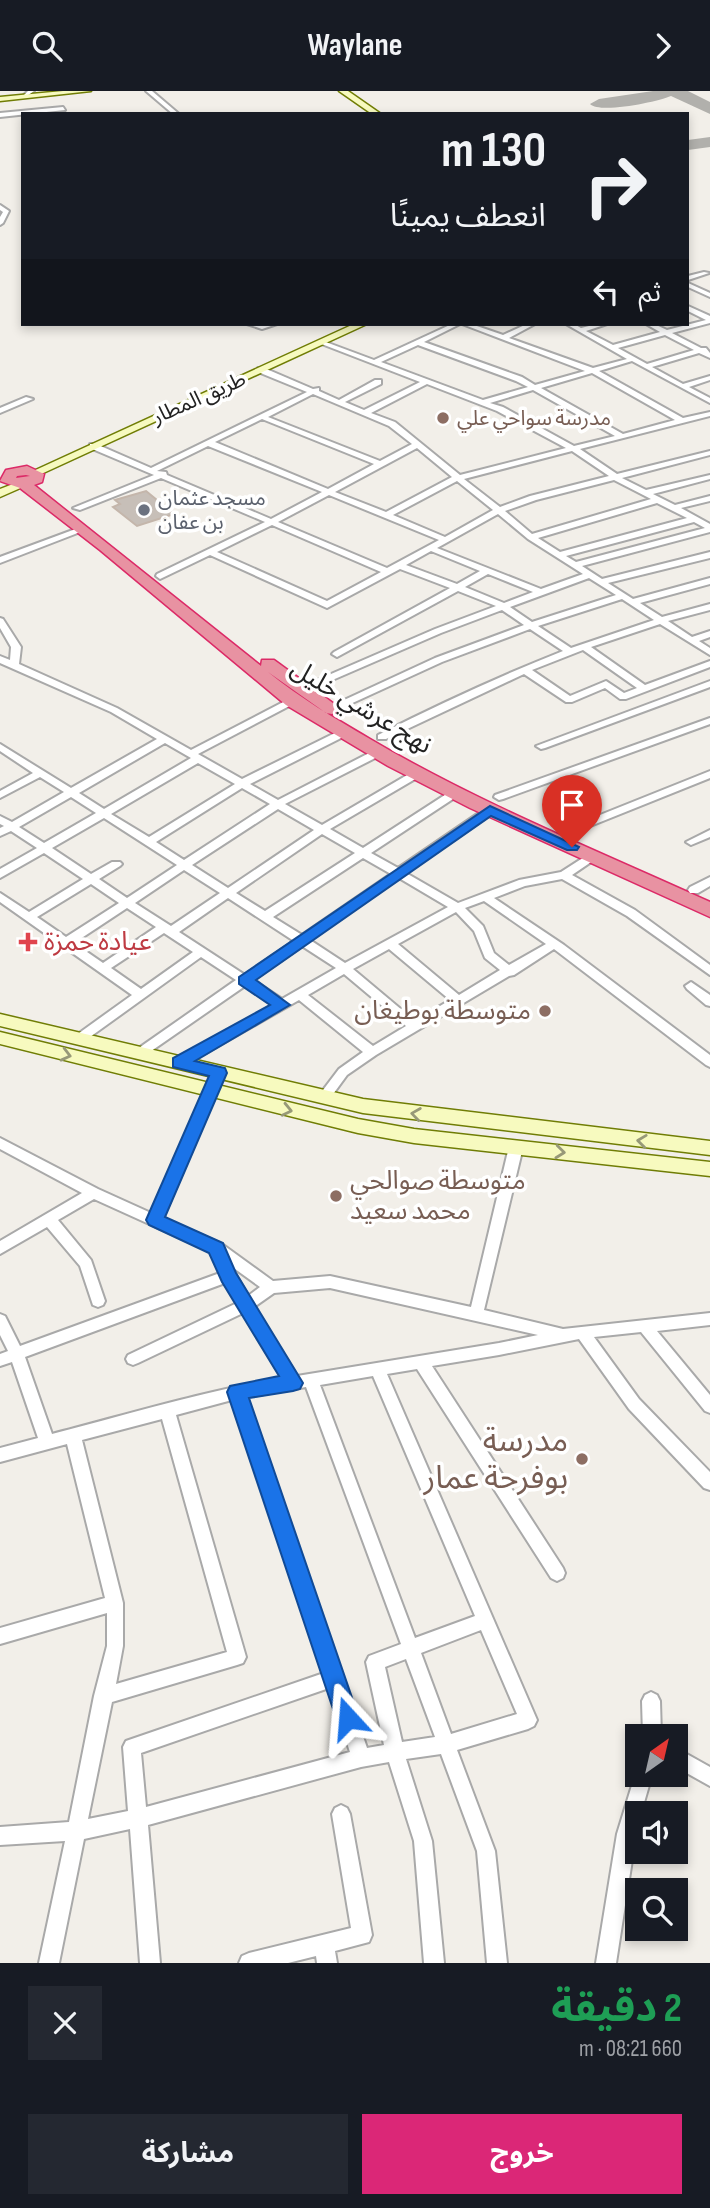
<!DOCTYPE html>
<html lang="ar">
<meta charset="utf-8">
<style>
:root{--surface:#171b24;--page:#242831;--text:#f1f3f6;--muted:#9ea1a6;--accent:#db2777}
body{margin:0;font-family:"Sofia Sans Condensed","Noto Sans Arabic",sans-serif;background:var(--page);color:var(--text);direction:rtl;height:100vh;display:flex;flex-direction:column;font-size:26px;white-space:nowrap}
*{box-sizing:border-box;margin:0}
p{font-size:23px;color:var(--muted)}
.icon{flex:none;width:38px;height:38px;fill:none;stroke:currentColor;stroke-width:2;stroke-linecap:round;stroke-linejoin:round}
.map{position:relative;height:1872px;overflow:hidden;direction:ltr}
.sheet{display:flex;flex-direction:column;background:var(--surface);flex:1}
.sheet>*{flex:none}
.top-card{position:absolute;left:21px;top:21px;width:668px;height:214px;border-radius:0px;box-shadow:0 4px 10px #0003;direction:rtl;background:#171b24;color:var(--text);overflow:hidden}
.needle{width:46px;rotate:34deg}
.tools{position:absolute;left:625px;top:1633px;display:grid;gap:14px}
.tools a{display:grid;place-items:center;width:63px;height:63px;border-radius:0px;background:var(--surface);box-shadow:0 4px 10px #0003;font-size:35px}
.pin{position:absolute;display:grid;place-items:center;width:60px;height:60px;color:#fff;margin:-72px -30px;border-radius:50% 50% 50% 0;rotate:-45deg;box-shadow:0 0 7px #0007}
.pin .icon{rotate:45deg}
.me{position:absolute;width:77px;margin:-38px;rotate:341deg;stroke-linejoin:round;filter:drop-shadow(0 0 5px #0008)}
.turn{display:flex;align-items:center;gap:24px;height:147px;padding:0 28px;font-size:32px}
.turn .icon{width:91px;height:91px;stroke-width:2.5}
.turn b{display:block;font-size:49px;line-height:60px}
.then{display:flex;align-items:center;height:66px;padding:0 28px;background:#0003;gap:14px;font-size:26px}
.round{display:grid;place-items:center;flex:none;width:74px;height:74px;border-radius:0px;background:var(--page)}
.head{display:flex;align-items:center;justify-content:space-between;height:119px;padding:0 28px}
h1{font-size:42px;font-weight:700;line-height:52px;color:#1e9e55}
.button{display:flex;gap:14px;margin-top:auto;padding:14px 28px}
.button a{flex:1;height:80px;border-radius:0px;background:var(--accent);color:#fff;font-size:28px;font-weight:700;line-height:80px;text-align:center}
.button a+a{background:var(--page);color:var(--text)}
header{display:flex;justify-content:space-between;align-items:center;height:91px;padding:0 28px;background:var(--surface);font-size:32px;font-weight:700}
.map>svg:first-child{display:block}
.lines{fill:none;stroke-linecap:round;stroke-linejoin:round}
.taxiway{fill:#b1b0ac;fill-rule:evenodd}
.building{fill:#c7bfb8;stroke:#c4b6ab;stroke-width:2}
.street-casing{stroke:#a9a9a9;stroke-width:4}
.secondary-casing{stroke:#707d05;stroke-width:3}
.highway-casing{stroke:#dc2a67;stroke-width:3}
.street{fill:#fff;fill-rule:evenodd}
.secondary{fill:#f7fabf;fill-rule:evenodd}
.highway{fill:#e892a2;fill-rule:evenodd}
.oneway{stroke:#979978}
.route{fill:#1a73e8;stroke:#114b97;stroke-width:2}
.education-dot{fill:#8d6e63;stroke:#fff;stroke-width:2.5}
.worship-dot{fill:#6b7280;stroke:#fff;stroke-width:2.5}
.health-dot{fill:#e0444e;stroke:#fff;stroke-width:2.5}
.labels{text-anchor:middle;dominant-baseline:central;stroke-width:7;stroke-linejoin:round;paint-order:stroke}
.far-street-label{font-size:21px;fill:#222;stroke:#fff}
.far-education-label{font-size:21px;fill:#785e54;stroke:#fff;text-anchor:start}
.far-worship-label{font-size:21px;fill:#5b616d;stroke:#fff;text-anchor:start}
.street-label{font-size:26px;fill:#222;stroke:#fff}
.health-label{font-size:26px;fill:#be3a42;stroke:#fff;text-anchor:start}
.education-label{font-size:26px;fill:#785e54;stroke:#fff;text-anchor:end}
.near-education-label{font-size:32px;fill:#785e54;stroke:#fff;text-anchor:end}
</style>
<header><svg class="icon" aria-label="forward" viewBox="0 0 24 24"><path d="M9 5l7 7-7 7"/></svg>Waylane<svg class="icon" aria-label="search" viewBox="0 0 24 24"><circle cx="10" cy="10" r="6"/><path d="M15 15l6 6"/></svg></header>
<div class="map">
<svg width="710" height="1872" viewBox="0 0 710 1872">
<rect width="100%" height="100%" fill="#f2efe9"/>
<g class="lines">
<path class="taxiway" d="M653,0H688L710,11V23L671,5C657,11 600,23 590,13L599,8Z
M710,46V56L688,59V49Z"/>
</g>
<path class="building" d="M146,400L174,423L137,435L113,416L120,413L115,409Z"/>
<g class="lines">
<defs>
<path id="street" d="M28,0H34L27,5H23Z
M146,0H152L179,23H173Z
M63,16L65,19L0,26V22Z
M0,114L9,120L3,132L0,134V126L3,121L0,119Z
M704,181L709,182L688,189V185Z
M688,192L710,202V206L688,196Z
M688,215L710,225V232L672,242L701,257H706L710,262V267L699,262L652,276L683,293L710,285V289L689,296L710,307V312L632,270L599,280L683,327L710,321V325L580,358L617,383L710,360V364L622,387L646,399L710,384V388L653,403L675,414L710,405V410L681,417L710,433V441L582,475L602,488L710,461V467L608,492L633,508L710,487V493L640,512L662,526L710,513V519L668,530L692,546L710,540V546L699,550L710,557V564L660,533L591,556L645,594L710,570V576L626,608H620L605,597L572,611H566L524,583L386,648H378V644C439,613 500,585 563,560L530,538L442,571L335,620H329V616L435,567L524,534L502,519L441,542L307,600H301V596L435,538L496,515L458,500L337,566L332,563L334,561L450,497L400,478L327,517L210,464L160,488L156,485L157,483L265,431L161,387L80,419L73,417L154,384L90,357V353H96L151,377L307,301L258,281V277H264L313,298L319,297V300L339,309L375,289H381V293L345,311L364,319L420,291L319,252V250H323L374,269L452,233H460L424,251L522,286L535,294L585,280L462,233H471L503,244L527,233H535L509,247L593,277L627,268L566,233H574L581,237L597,233H607L586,240L613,254L660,241L646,233H654L667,239L706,229L688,220ZM665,244L694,259L647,273L618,257ZM418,254L516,290L528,296L483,309L381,271ZM592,282L675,329L623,343L541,297ZM427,293L497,320L566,357L460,384L395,331L371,322ZM533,299L615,345L574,355L503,316L490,312ZM313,303L389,335L412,353L380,370L268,326ZM262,328L374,373L328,398L215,351ZM208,355L322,401L271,428L167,384L166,381L157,380ZM417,357L452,386L386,421L335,401ZM572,360L609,385L530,405L500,416L464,388ZM614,389L651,408L532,443L505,420L536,409ZM457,390L493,419L445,446L393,424ZM329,404L439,449L387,477L278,431ZM657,412L687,427L560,461L538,447ZM498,423L528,448L583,483L541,498L437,457ZM694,431L705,437L576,471L566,465ZM272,434L381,481L327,510L217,461ZM431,460L480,480L457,493L406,474ZM488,483L533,501L504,512L465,496ZM589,487L616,504L532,531L510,516ZM622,508L654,529L571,557L538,535ZM583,559L637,597L624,602L606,590L570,605L532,579Z
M247,233H277L262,238Z
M26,306L33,308L0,322V317Z
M81,436L88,438L0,472V466Z
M0,527L3,528L21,556L19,573L117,617L191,659L289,608H295V612L198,663L242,688L341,639H349V643L250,693L278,709L375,659H383V663L285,713L322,734L414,680H422V684L330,738L363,757L451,700H459L460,702L459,704L371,762L398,777L486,717H494L495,719L494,721L406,782L458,812L519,789L561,781L589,763H597L598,765L597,767L572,784L635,819L710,874V884L627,825L562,788L525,795L494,807L564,854L710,964V976L706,974L554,858L514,884L509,885L376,964L347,984L328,1010H318L317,1007L339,978L363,961L299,909L183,975H175L173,972L175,969L273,914L245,895L144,965H136L134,962L136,959L236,889L201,866L83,951H75L73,948L75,945L132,904L0,811V802L29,821L83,788L44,762L0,787V778L37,757L11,740L0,745V737L4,735L0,733V725L12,731L64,701L40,686L0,707V700L33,682L0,660V653L71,697L157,648L111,621L0,572V565L10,569L11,556L0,537ZM165,652L191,667L104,718L79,702ZM198,672L235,693L149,746L111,723ZM242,697L270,713L184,769L156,751ZM71,706L96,722L44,752L19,736ZM278,718L314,739L228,797L192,774ZM104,727L177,774L127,807L99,788L120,775L122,773L120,771H112L91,783L52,757ZM322,743L355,762L265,820L236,802ZM363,767L391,783L302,844L273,826ZM184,779L220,802L171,835L135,812ZM399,787L448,816L345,872L310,849ZM91,793L119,812L66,846L37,826ZM228,807L294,850L245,884L179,841ZM484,810L546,853L509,874L494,862L483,835L465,817ZM127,817L156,836L103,872L74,852ZM456,821L474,840L485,867L500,879L459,904L398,853ZM164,842L193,861L141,898L111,877ZM302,855L336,877L282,908L253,889ZM389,858L450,909L415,930L353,878ZM344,883L406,935L373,955L308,904Z
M710,590V596L545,657L541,658L536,655Z
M710,627V633L503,708L499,709L494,706L495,704Z
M710,680V687L573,742L569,743L564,740L565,738Z
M710,739V746L691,754L686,751Z
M710,786V795L698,802H690L688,799L690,796Z
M691,891L710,904V915L706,914L687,898L685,895Z
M219,977L223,979L225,982L163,1127L222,1153L273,1190L330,1185L471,1216L509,1056L511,1052H521L523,1056L484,1219L563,1238L710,1222V1234L657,1240L710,1304V1322L705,1320L641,1241L594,1246L639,1308L710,1381V1399L704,1397L629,1318L579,1248L499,1264L432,1275L563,1477L565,1482L563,1487L557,1490L551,1487L417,1278L387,1283L537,1629L534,1635L528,1638L457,1659L495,1760L507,1872H487L477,1760L441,1663L406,1668L432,1750L444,1872H424L414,1750L389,1671L361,1676L148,1734L160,1872H140L130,1738L84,1748L59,1872H39L65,1750L0,1754V1736L69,1731L94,1605L107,1555V1522L0,1553V1537L105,1507L67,1353L0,1371V1357L38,1347L12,1271L0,1275V1263L8,1260L0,1244V1223L5,1225L20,1255L220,1182L211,1161L94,1108L58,1129L91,1169L105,1210L103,1214L98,1216L93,1214L80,1175L47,1136L0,1163V1150L82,1102L0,1058V1047L98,1098L151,1122L213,982L215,979ZM231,1175L260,1196L248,1205ZM225,1192L237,1212L128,1264L126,1268L128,1272L133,1274L138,1272L243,1222L282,1287C203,1300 129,1323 52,1343L25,1266ZM330,1197L538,1244L499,1252L297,1285L254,1216L274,1202ZM373,1285L475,1525L415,1547L320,1294ZM306,1296L401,1553L369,1565L366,1571L384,1654L367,1657L246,1306ZM232,1309L324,1582L126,1650L123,1656L128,1720L88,1728L112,1611L237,1574L243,1572L246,1566L176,1324ZM162,1328L227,1561L116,1593L123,1555V1512L82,1349ZM481,1539L517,1623L451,1643L421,1562ZM406,1568L435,1646L402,1651L385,1576ZM329,1597L350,1661L146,1716L141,1662Z
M651,1601L657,1604L660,1610L661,1645H643L642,1610L645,1604Z
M676,1657L710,1676V1695L676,1676Z
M637,1678V1684H652L641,1722H637V1737L616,1872H596L617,1743Z
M341,1714L347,1717L350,1723L372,1844L369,1851L335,1860L337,1872H317L316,1865L288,1872H239L242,1865L249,1862L351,1837L332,1723L335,1717Z"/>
<path id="secondary" d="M63,0H91L0,10V6Z
M339,0H348L381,23H372Z
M354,233H367L39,384L29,382Z
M21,390L27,393L25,395L0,406V398Z
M0,923L363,1008L710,1050V1064L363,1022L0,935Z
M0,941L358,1028L414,1038L710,1071V1085L414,1052L358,1042L0,953Z"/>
<path id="highway" d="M27,375L44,383L42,391L34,394L261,575L262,569H274L341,618L332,623L326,622L268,581C300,607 334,627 370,648C478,712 596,759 710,811V826L470,717L388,675L286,614L100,459L20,397L0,390L6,379ZM26,384L30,385L16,387L17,385Z"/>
</defs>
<use href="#street" class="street-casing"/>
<use href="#secondary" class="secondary-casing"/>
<use href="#highway" class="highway-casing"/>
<use href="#street" class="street"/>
<use href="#secondary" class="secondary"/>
<use href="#highway" class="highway"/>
</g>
<defs><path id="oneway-chevron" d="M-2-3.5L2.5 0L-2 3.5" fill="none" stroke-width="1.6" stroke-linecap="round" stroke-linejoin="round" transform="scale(1.75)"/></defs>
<g class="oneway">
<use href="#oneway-chevron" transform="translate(66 964) rotate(14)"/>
<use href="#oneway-chevron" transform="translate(287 1019) rotate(13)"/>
<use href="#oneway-chevron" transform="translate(416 1023) rotate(-172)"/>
<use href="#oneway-chevron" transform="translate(642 1050) rotate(-173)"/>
<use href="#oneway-chevron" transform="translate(560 1061) rotate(6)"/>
</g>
<path class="route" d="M490,715L579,756L577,759H567L491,725L256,889L290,914L195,970L225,977L227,982L165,1126L223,1152L236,1182L303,1292L300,1298L293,1300L249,1307L359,1627L356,1635L348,1639L339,1635L336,1627L227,1301L230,1295L279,1285L222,1191L209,1162L149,1134L146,1129L209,985L173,976V967L270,914L239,893V886Z"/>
<g class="education-dot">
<circle cx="443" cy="327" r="7"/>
<circle cx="545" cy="920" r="7"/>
<circle cx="336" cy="1105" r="7"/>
<circle cx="582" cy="1368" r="7"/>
</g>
<circle class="worship-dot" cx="144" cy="419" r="7"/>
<path class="health-dot" d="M24.5 840.5h7v7h7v7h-7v7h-7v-7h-7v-7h7z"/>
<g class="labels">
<g class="far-street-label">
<text transform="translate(199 307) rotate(-24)">طريق المطار</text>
</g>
<g class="far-education-label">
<text x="457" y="327">مدرسة سواحي علي</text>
</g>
<g class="far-worship-label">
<text x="158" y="407">مسجد عثمان<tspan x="158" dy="24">بن عفان</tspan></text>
</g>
<g class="street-label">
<text transform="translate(361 616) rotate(31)">نهج عرشي خليل</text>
</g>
<g class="health-label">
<text x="44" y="851">عيادة حمزة</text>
</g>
<g class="education-label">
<text x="531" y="920">متوسطة بوطيغان</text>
<text x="350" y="1090" text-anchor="start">متوسطة صوالحي<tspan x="350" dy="30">محمد سعيد</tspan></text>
</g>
<g class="near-education-label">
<text x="568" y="1350">مدرسة<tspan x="568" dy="37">بوفرحة عمار</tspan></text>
</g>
</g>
</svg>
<div class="tools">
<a><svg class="needle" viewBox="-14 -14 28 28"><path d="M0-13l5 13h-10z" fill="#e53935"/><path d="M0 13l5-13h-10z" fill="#9ea1a6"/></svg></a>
<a><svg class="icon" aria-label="sound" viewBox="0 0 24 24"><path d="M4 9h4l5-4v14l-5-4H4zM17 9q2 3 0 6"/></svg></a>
<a><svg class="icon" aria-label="search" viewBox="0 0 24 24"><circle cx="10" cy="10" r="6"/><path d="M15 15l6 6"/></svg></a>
</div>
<div class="pin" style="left:572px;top:756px;background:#d93025"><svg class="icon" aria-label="arrive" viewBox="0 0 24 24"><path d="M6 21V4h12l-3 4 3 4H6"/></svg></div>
<svg class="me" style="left:348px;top:1627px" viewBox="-20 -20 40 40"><path d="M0-17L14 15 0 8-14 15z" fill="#1a73e8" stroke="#fff" stroke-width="4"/></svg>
<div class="top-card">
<div class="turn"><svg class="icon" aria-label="right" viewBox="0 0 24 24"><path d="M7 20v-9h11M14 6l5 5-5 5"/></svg><div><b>130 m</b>انعطف يمينًا</div></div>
<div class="then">ثم<svg class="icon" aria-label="left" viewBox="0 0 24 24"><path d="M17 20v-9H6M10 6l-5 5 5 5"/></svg></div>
</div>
</div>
<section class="sheet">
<div class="head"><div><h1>2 دقيقة</h1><p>660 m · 08:21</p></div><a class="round"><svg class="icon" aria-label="close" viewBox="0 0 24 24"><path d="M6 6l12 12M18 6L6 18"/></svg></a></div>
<div class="button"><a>خروج</a><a>مشاركة</a></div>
</section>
